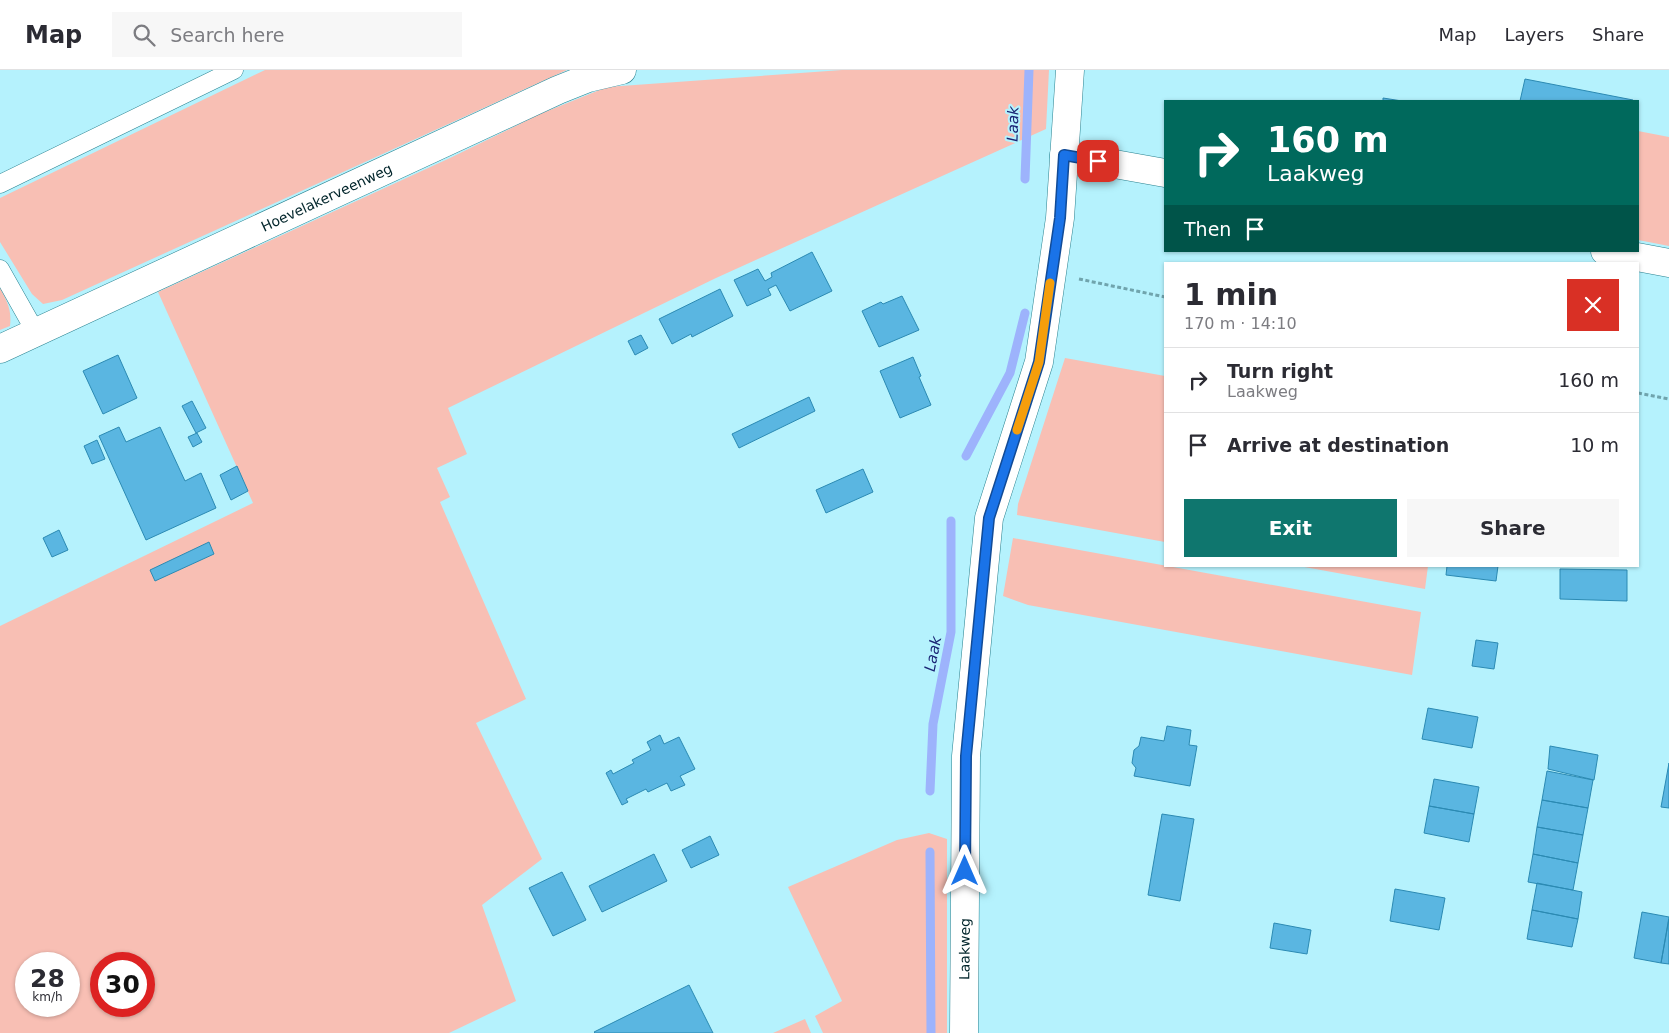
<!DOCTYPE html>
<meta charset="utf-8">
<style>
:root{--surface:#fff;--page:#f7f7f7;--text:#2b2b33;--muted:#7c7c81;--line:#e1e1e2;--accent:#0f766e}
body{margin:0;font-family:"DejaVu Sans",sans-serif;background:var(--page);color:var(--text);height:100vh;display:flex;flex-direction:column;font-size:19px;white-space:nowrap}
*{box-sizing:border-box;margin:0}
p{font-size:16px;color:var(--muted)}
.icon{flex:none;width:28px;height:28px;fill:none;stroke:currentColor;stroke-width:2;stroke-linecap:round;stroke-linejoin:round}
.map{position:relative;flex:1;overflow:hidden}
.sheet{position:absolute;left:1164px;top:192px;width:475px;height:305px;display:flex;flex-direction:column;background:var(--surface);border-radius:0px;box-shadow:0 1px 4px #0004}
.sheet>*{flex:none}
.banner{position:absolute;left:1164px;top:30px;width:475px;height:152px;border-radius:0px;box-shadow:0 1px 4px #0004;background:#00695c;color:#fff;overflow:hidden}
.speed{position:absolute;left:15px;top:882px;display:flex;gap:10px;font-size:25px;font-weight:700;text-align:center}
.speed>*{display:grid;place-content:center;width:65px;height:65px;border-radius:50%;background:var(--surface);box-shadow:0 1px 4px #0004;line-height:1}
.speed small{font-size:12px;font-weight:400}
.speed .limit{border:8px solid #d22;background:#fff;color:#111}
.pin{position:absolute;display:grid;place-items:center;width:42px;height:42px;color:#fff;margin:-21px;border-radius:10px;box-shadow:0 2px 8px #0006}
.me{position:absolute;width:55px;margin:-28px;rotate:0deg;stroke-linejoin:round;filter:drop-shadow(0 0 4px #0008)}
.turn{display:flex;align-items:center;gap:18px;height:105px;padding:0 20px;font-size:22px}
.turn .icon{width:65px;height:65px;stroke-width:2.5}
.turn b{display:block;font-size:35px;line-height:42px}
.then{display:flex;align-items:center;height:48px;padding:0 20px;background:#0003;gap:10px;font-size:19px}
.round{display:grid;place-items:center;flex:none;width:52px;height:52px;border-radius:0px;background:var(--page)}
.overview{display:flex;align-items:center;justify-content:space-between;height:85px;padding:0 20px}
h1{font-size:30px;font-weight:700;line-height:38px}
.action{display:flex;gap:10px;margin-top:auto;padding:10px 20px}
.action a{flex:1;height:58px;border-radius:0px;background:var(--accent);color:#fff;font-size:20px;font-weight:700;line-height:58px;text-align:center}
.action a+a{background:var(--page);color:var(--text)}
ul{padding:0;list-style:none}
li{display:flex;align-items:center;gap:15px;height:65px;padding:0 20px;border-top:1px solid var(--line)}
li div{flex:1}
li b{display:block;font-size:19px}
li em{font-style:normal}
header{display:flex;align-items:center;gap:30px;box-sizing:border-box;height:70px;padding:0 25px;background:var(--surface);border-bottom:1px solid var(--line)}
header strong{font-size:24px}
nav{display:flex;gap:28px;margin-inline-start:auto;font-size:18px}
.search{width:350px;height:45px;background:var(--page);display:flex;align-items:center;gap:12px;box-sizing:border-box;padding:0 18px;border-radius:0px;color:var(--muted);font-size:19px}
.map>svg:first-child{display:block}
.green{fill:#f8bfb4;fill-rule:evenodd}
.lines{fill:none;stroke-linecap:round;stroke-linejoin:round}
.stream{stroke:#9db3fc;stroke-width:9}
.building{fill:#5ab6e1;stroke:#2b8ab3}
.service-casing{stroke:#298290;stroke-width:19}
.minor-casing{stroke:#298290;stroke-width:29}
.path{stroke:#70a4ad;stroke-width:3;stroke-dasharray:4 2.5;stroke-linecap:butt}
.service{stroke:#fff;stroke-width:18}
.minor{stroke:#fff;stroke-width:28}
.route-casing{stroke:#114b97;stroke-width:12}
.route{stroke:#1a73e8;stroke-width:9}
.slow{stroke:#f59e0b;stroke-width:9}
.labels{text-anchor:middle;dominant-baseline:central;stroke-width:4;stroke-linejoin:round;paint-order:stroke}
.street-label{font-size:14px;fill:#00242a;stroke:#b5f2fd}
.water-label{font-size:15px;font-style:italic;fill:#1b2575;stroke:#b5f2fd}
</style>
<header>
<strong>Map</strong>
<div class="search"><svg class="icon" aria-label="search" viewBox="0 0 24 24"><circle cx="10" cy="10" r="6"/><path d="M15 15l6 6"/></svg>Search here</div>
<nav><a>Map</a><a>Layers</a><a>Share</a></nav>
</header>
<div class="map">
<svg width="1669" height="963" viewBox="0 0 1669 963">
<rect width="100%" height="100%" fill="#b5f2fd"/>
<path class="green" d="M265,0H567L62,230L43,234L32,224L0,172V128Z
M842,0H1049L1046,59L716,208L448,338L467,384L437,398L450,427L440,432L526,629L476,653L542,789L482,835L516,931L449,963H0V556L253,433L158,222L450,88L540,44L607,17ZM26,894H69V936H26ZM101,894H144V936H101Z
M1638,61L1669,67V176L1638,170Z
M0,218C7,231 12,240 10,256L0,260Z
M1065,288L1165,306V472L1017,445L1018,434Z
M1013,468L1421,542L1412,605L1028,535L1003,526Z
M1299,496H1428L1425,519Z
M929,763L947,769V963H823L815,946L842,931L788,817L897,770Z
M805,949L811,963H773Z"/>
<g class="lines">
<path class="stream" d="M1025,109L1029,0
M966,386L1010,303L1025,243
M930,721L933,654L951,562V451
M930,782L931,963"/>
</g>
<path class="building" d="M1525,9L1633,30L1632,31H1520Z
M1383,28L1402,31H1383Z
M812,182L832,221L790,241L776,215L768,219L771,225L747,236L734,210L758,199L765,211L772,207L771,203Z
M720,219L733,246L692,267L691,264L672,274L659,249Z
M902,226L919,260L879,277L862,241L881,232L883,234Z
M641,265L648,278L635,285L628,271Z
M118,285L137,328L103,344L83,301Z
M913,287L921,306L919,307L931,335L900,348L880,301Z
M809,327L815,341L739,378L732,364Z
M192,331L206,358L196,363L182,336Z
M119,357L126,372L160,357L185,411L201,403L216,438L146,470L99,366Z
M197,363L202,372L193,377L188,367Z
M97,370L105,389L92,394L84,376Z
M237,396L248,421L231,430L220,405Z
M863,399L873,422L826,443L816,420Z
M59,460L68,480L52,487L43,468Z
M209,472L214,484L155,511L150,500Z
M1447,496H1498L1496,511L1446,505Z
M1560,499L1627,500V531L1560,529Z
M1476,570L1498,573L1494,599L1472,596Z
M1428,638L1478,647L1472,678L1422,669Z
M1167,656L1191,660L1189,675L1197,676L1190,716L1134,706L1136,698L1132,693L1134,680L1139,676L1141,667L1164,671Z
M660,665L664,674L679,667L695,699L680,706L685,715L671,721L667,713L648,722L646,719L626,729L628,732L622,735L606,703L611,700L613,704L634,693L632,690L651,680L647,672Z
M1550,676L1598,685L1594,710L1548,699Z
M1669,693V738L1661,737Z
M1547,701L1593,710L1588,738L1542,730Z
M1434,709L1479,717L1474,744L1429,736Z
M1542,730L1588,738L1583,765L1537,757Z
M1429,736L1474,744L1469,772L1424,763Z
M1162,744L1194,749L1180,831L1148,825Z
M1537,757L1583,765L1578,793L1533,784Z
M710,766L719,785L691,798L682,780Z
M654,784L667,811L602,842L589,816Z
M1533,784L1578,793L1573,820L1528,812Z
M562,802L586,850L553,866L529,818Z
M1537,813L1582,822L1578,849L1532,840Z
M1395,819L1445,828L1439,860L1390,851Z
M1532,840L1578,849L1572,877L1527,869Z
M1642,842L1669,847L1661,893L1634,888Z
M1669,849V894L1661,893Z
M1274,853L1311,860L1307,884L1270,878Z
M689,915L713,963H595L594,962Z"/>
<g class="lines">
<defs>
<path id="service" d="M0,114L234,0
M0,199L35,261"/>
<g id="minor">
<path d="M1064,85L1165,103"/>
<path d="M1605,181L1669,193"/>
<path id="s1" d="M0,279L558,20L588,8L622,0"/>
<path id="s2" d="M964,963L966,686L989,448L1039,292L1060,148L1070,0"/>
</g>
</defs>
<use href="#service" class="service-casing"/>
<use href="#minor" class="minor-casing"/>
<path class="path" d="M1079,209L1165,227
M1638,323L1669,329"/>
<use href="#service" class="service"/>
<use href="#minor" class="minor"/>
</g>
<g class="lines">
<defs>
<path id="route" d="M965,801L966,686L989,448L1039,292L1060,148L1064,85L1098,91"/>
</defs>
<use href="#route" class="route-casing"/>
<use href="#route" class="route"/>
<path class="slow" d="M1017,360L1039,292L1050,213"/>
</g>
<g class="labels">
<g class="street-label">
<text stroke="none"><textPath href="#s1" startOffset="360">Hoevelakerveenweg</textPath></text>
<text stroke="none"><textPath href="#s2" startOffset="84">Laakweg</textPath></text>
</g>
<g class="water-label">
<text transform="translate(1013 54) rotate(-88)">Laak</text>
<text transform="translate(933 584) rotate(-79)">Laak</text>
</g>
</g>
</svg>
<div class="speed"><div>28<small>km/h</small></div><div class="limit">30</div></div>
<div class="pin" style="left:1098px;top:91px;background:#d93025"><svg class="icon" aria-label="arrive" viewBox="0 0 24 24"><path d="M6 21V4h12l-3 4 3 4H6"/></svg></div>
<svg class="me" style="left:965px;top:801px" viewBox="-20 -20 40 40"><path d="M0-17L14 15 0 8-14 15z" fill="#1a73e8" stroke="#fff" stroke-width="4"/></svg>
<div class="banner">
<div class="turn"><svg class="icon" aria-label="right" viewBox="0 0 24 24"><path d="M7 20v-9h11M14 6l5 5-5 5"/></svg><div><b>160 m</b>Laakweg</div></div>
<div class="then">Then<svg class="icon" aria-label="arrive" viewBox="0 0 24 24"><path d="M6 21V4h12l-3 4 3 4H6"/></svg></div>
</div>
<section class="sheet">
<div class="overview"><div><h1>1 min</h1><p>170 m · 14:10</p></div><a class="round" style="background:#d93025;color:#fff"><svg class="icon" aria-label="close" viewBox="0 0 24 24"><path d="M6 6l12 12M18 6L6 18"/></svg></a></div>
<ul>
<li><svg class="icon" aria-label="right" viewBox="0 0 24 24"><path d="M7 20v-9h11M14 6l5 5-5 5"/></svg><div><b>Turn right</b><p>Laakweg</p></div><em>160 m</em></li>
<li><svg class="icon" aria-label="arrive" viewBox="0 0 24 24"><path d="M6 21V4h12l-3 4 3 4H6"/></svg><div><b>Arrive at destination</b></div><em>10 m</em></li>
</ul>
<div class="action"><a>Exit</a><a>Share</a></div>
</section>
</div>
